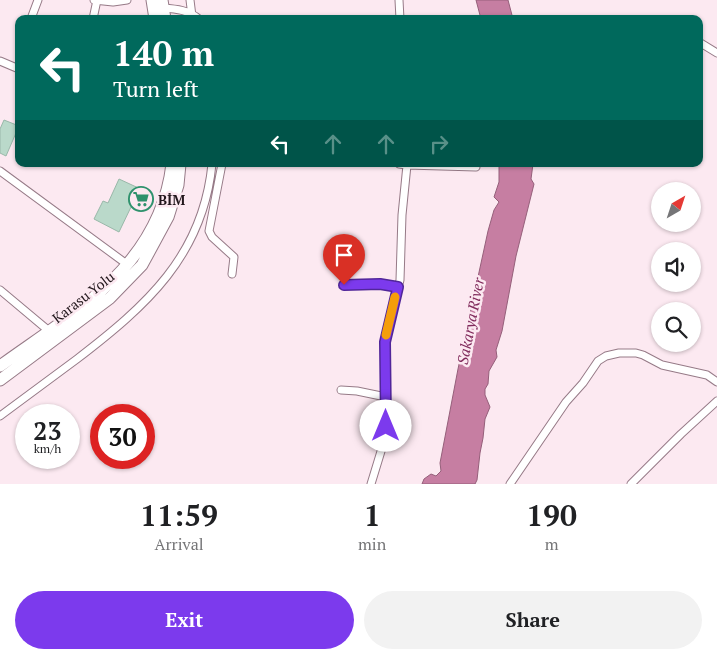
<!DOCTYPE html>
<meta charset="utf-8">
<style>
:root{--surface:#fff;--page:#f2f2f2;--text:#202124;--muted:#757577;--accent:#7c3aed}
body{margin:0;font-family:"PT Serif",serif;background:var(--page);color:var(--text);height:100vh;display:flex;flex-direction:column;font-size:19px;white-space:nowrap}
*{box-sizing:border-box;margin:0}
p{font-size:16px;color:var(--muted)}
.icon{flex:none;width:28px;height:28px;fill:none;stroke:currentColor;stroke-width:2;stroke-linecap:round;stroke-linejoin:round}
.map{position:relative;height:484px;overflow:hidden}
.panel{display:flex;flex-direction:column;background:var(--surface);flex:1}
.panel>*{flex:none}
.hud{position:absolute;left:15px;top:15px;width:688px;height:152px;border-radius:10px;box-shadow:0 1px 4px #0004;background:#00695c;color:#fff;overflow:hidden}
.needle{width:32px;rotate:39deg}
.tools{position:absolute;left:651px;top:182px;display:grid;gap:10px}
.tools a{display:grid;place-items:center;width:50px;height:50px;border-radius:50%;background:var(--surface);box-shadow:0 1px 4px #0004;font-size:25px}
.speed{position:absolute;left:15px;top:404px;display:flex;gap:10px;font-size:25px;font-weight:700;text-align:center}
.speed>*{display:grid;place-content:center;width:65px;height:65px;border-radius:50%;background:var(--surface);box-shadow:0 1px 4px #0004;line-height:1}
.speed small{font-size:12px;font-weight:400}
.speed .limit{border:8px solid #d22;background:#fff;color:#111}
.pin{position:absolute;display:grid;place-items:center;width:42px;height:42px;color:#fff;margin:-51px -21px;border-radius:50% 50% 50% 0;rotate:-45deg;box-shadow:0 0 5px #0007}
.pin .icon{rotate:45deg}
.me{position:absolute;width:55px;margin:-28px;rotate:0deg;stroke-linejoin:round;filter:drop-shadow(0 0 4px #0008)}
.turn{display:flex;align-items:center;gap:18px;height:105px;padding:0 15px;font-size:22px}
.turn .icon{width:65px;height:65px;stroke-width:2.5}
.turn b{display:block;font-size:35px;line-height:42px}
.lanes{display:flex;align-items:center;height:48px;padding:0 15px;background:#0003;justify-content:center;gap:25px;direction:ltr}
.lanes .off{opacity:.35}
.eta{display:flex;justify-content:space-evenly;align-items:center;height:85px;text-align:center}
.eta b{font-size:30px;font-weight:600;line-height:35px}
.primary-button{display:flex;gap:10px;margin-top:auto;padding:10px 15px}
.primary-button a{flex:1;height:58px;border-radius:30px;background:var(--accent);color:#fff;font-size:20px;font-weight:600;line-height:58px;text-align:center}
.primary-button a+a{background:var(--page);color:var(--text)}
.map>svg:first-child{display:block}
.water{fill:#c67ea2;stroke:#955f7a}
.building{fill:#bad9ca;stroke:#99b8a9}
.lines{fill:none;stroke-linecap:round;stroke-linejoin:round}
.minor-casing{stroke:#967a87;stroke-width:9}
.trunk-casing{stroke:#967a87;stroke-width:13}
.minor{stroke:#fff;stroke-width:7}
.trunk{stroke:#fff;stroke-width:11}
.route-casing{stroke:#51269a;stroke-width:12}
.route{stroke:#7c3aed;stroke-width:9}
.slow{stroke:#f59e0b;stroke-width:9}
.labels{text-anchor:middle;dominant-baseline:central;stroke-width:5;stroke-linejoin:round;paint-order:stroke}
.poi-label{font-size:14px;font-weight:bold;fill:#22171c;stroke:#fce9f1;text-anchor:start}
.street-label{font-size:14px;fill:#22171c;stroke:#fce9f1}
.water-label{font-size:15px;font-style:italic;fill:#812b5c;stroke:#fce9f1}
</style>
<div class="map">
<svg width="717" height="484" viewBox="0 0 717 484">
<rect width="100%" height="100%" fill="#fce9f1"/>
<path class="water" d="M476,0H508L513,19H481Z
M499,164H533L531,179L534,184L516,256L502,331L496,350L497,357L489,371L488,384L485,389V395L490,407L485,419L483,438L480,453L477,480L475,484H422L424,479L431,474L436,476L441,471L440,463L458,369L488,231L494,210L499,202L494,197L499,182Z"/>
<path class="building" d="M4,120L19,126L6,156L0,153V129Z
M119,179L145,191L137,210L131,207L119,232L94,219L103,201L108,203Z"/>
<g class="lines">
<defs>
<path id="minor" d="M94,0L113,2L127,0
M190,0L192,16
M399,0L400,19
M163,8C177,9 188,10 199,19
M32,16L38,0
M93,19L97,0
M699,42L717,53
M0,61L19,69
M222,164L209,231L212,237L234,257L232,274
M407,165L476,167
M0,171L128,265
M344,285L380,284L398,287
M0,290L49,331
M341,390L357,391L386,397
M0,416C26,397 51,378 77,359C146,306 203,256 212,164
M371,484L382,448L386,426L385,342L400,280L402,215L407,165L399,164
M510,484L566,402L583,383L598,361L606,356L619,353H636L643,355L662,365L707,375L717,382
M631,484L681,434L717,401"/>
<path id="trunk" d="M152,0L155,19
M162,0L165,19
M0,366C76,311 160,266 172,164
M0,380L110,298L142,265L168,217L178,185L180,164"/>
</defs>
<use href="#minor" class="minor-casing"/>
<use href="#trunk" class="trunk-casing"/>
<use href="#minor" class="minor"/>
<use href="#trunk" class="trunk"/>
</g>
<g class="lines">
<defs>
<path id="route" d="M344,285L380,284L398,287L385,342L386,426"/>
</defs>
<use href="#route" class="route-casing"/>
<use href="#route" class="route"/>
<path class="slow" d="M386,335L395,297"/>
</g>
<defs>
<symbol id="supermarket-ring" viewBox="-11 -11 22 22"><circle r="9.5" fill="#fce9f1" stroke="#2f926d" stroke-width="1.5"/><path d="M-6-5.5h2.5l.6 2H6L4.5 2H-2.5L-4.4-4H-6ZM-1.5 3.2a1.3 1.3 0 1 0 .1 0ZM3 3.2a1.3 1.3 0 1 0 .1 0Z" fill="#2f926d"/></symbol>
</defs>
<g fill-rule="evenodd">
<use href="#supermarket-ring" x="127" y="185" width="28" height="28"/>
</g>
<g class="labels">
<g class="poi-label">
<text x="158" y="199">BİM</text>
</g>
<g class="street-label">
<text transform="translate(83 297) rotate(-38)">Karasu Yolu</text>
</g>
<g class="water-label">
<text transform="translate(470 321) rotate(-79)">Sakarya River</text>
</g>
</g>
</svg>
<div class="tools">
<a><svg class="needle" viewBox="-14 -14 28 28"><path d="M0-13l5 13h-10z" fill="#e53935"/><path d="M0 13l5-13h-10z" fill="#757577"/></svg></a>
<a><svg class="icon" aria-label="sound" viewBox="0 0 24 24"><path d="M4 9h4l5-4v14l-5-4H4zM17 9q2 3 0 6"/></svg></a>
<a><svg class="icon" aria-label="search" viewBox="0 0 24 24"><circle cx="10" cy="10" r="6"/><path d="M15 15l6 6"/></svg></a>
</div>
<div class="speed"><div>23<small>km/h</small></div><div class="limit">30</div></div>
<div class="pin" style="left:344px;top:285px;background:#d93025"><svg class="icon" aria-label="arrive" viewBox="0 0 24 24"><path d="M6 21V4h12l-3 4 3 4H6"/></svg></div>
<svg class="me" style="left:386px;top:426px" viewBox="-20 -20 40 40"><circle r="19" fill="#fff"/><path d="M0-13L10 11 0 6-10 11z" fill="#7c3aed"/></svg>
<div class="hud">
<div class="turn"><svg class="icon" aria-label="left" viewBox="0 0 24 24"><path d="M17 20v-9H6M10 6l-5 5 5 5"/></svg><div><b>140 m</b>Turn left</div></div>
<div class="lanes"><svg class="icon" aria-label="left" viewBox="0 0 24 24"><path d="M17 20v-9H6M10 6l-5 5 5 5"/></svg><svg class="icon off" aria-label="ahead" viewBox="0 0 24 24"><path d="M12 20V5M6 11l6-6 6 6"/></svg><svg class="icon off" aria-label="ahead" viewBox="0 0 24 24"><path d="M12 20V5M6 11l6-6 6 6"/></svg><svg class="icon off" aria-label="right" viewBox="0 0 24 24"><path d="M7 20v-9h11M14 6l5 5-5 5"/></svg></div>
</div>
</div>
<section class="panel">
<div class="eta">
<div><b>11:59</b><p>Arrival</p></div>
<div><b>1</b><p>min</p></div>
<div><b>190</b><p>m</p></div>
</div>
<div class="primary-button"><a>Exit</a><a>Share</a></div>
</section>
